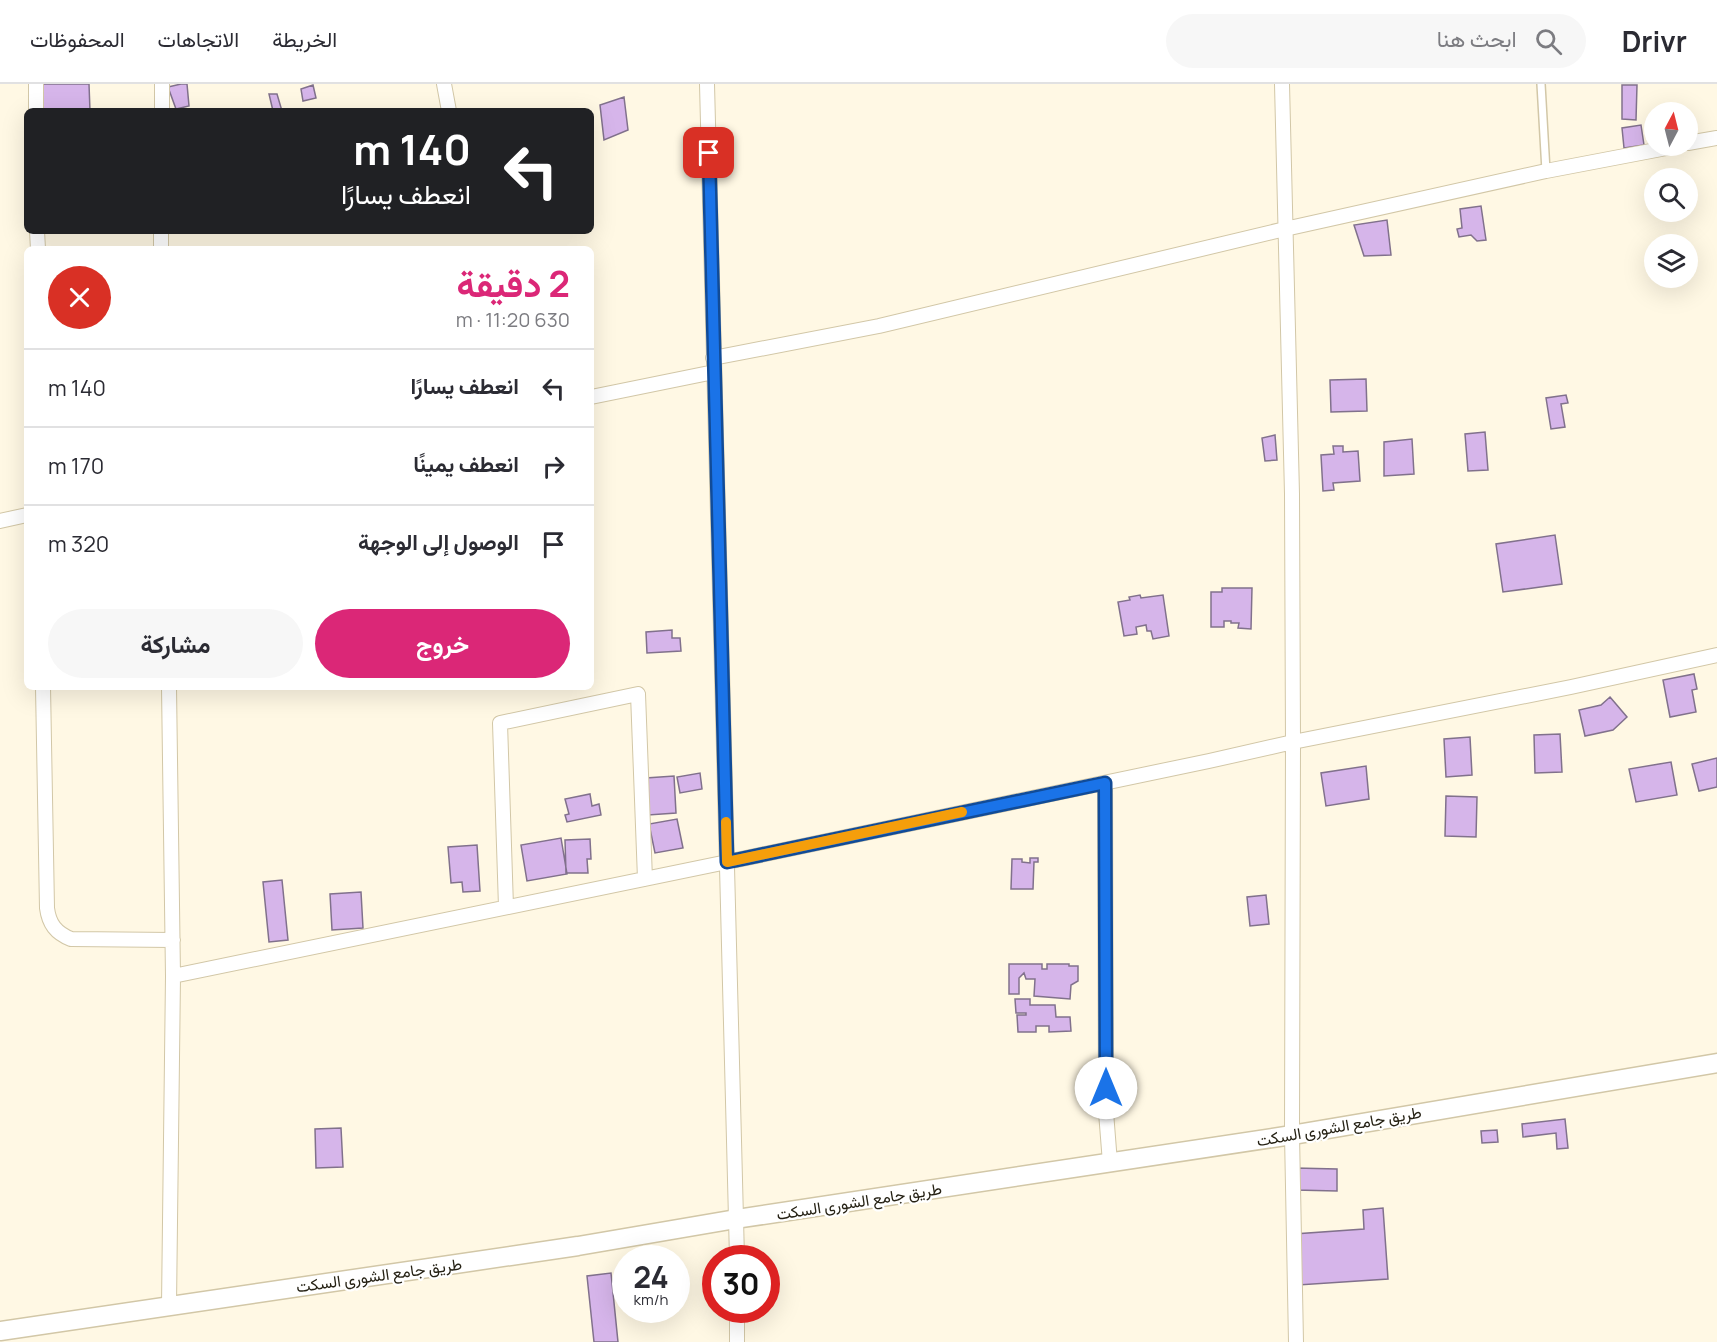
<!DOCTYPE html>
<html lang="ar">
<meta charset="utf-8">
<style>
:root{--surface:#fff;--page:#f7f7f7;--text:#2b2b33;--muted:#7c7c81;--line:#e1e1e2;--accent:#db2777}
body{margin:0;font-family:Manrope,Vazirmatn,sans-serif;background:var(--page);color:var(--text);direction:rtl;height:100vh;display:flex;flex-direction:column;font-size:22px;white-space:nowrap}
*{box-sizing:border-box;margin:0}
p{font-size:20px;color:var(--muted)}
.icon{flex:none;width:33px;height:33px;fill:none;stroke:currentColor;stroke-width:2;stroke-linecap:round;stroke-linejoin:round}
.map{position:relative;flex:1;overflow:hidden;direction:ltr}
.sheet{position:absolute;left:24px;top:162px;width:570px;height:444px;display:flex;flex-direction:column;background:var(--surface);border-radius:9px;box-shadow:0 6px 24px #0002;direction:rtl}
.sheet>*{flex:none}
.banner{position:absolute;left:24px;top:24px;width:570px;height:126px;border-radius:9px;box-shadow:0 6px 24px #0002;direction:rtl;background:#202124;color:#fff;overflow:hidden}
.needle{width:39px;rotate:7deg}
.fabs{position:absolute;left:1644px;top:18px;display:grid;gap:12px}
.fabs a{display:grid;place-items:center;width:54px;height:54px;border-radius:50%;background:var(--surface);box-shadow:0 6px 24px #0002;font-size:30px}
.speed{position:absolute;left:612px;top:1161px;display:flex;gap:12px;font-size:30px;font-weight:700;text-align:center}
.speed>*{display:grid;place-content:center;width:78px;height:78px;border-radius:50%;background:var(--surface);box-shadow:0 6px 24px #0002;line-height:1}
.speed small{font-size:15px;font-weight:400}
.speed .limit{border:9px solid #d22;background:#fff;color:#111}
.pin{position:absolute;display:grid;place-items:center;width:51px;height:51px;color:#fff;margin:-26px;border-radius:12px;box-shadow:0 3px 9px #0006}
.me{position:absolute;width:66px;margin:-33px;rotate:0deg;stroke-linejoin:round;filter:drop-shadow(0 0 4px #0008)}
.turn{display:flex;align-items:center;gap:21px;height:126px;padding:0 24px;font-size:27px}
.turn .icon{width:78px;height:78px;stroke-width:2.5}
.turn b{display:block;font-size:42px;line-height:51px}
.round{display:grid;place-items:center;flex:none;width:63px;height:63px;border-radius:32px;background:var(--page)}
.summary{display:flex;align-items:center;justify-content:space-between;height:102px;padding:0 24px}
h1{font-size:36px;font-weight:700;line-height:45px;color:var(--accent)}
.button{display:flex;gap:12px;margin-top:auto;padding:12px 24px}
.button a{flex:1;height:69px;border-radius:36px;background:var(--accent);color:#fff;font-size:24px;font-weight:700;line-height:69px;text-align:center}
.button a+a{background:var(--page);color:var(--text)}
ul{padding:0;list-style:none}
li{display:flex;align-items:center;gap:18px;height:78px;padding:0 24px;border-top:2px solid var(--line)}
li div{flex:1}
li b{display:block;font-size:22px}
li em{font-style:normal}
header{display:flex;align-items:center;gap:36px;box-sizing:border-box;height:84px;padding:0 30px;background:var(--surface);border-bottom:2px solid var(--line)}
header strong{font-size:28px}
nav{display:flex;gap:33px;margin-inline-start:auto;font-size:21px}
.search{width:420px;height:54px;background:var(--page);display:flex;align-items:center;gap:15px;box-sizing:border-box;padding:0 21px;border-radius:33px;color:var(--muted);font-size:22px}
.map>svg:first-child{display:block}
.building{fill:#d6b5ea;stroke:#81718c;stroke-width:1.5}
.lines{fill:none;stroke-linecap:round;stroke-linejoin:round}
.service-casing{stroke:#d2c7a7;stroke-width:10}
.minor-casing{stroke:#d2c7a7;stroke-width:16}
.secondary-casing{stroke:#d2c7a7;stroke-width:21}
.service{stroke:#fff;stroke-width:7}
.minor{stroke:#fff;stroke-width:14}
.secondary{stroke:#fff;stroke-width:18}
.route-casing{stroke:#114b97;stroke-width:15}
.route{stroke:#1a73e8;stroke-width:10}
.slow{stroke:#f59e0b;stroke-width:10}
.labels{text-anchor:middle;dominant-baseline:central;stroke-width:4.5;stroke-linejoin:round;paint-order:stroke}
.street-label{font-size:16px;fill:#262215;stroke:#fff}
</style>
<header>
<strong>Drivr</strong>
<div class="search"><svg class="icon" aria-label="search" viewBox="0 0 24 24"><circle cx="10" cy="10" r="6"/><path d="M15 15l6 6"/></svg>ابحث هنا</div>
<nav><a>الخريطة</a><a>الاتجاهات</a><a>المحفوظات</a></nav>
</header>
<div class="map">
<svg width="1717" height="1258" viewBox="0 0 1717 1258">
<rect width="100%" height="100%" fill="#fff8e4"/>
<path class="building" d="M43,0H89L90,27H41Z
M181,0H187L189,22L176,25L168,3Z
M313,1L316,14L303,17L301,5Z
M1622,1H1637L1636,36L1622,35Z
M269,10H277L282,27H273Z
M624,13L628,46L604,56L600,21Z
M1641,41L1644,61L1624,64L1622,44Z
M1481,122L1486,156L1477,157L1471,151L1459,153L1457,145L1462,144L1460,125Z
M1387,136L1391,171L1364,172L1354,141Z
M1366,295L1367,327L1331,328L1330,296Z
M1566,311L1568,319L1561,320L1565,343L1551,345L1546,314Z
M1485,348L1488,386L1468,387L1465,350Z
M1275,351L1277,376L1265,377L1262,354Z
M1412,355L1414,390L1384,392V358Z
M1333,362H1343V368L1358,367L1360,397L1333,399L1334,406L1323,407L1321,371L1334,370Z
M1555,451L1562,500L1503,508L1496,460Z
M1222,504H1252L1251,545L1238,544L1239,539H1231V537H1224V543H1211V508H1222Z
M1140,511L1141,514L1163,511L1169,552L1153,555L1151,547H1147L1146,541L1136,543L1137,550L1124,552L1118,518L1130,516L1129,513Z
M672,546V554H680L681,567L647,569L646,548Z
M1694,590L1697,605L1692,606L1696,628L1670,633L1663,596Z
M1610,613L1627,633L1613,646L1585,652L1579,626L1601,621Z
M1560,650L1562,688L1535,689L1534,651Z
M1470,653L1472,691L1446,693L1444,655Z
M1717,674V703L1699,707L1692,680Z
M1671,678L1677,711L1636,718L1629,685Z
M1366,682L1369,715L1326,722L1321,689Z
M700,689L702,705L680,709L677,693Z
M674,692L676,729L648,731L646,694Z
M590,710L592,722L599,720L601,731L567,738L565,731L569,730L565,715Z
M1446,712L1477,713L1476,753L1445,752Z
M677,735L683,764L655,769L649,740Z
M561,754L567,790L527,797L521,761Z
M590,755L591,775H587L588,789H566L565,756Z
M477,761L480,807L463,808L462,798L451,799L448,763Z
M1030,774H1038V778H1034L1033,805H1011L1012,775H1022V778L1030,779Z
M282,796L288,856L269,858L263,798Z
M361,808L363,844L332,846L330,810Z
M1266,811L1269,840L1250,842L1247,813Z
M1009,880H1042V885H1047V880H1069V882H1078V897L1071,901L1070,915L1034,912L1035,895H1026L1024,889L1019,894V910H1009Z
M1015,915H1030V921H1055L1056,933H1070L1071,947L1049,948V942H1036V948H1018L1017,931H1026V929H1016Z
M1565,1035L1568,1064L1557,1065L1556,1049L1523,1053L1522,1040Z
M341,1044L343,1083L316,1084L315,1045Z
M1497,1046L1498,1058L1482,1059L1481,1047Z
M1295,1084L1337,1085V1107L1295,1106Z
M1383,1124L1388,1195L1298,1201L1294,1150L1364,1145L1363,1126Z
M611,1189L618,1258H594L587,1192Z"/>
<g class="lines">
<defs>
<path id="service" d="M1541,0L1546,87"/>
<path id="minor" d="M36,0V27
M444,0L449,27
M707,0L737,1174
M1282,0L1292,410L1293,658L1292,1051L1296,1258
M162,27V0
M1688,59L1717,54
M37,147L38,165
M161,147V165
M713,274L879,242L1285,145L1546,87L1677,62
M591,313L714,288
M0,437L27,431
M43,603L47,824C49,840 56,849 71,855L173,856
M169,603L173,892L169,1221
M1105,699L1106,1028L1110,1079
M506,823L500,639L638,610L645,795
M173,892L727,778L1209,677L1293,658L1571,603L1717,571
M737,1226V1258"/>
<path id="secondary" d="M0,1247L578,1162L736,1135L1292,1051L1717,979"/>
</defs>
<use href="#service" class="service-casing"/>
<use href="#minor" class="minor-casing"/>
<use href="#secondary" class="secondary-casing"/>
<use href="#service" class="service"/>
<use href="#minor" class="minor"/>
<use href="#secondary" class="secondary"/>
</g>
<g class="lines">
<defs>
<path id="route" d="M709,69L727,778L1105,699L1106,1004"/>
</defs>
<use href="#route" class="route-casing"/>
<use href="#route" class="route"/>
<path class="slow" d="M726,738L727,778L962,728"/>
</g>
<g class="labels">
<g class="street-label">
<text transform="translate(1339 1042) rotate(-10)">طريق جامع الشورى السكت</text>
<text transform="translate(859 1117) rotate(-9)">طريق جامع الشورى السكت</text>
<text transform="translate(379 1191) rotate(-8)">طريق جامع الشورى السكت</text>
</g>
</g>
</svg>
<div class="fabs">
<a><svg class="needle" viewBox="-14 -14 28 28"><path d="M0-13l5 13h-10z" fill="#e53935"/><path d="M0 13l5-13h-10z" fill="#7c7c81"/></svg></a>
<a><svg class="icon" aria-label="search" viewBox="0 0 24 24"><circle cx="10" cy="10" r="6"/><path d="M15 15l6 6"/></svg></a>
<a><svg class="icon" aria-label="layers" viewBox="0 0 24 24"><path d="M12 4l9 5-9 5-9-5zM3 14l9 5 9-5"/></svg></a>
</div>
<div class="speed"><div>24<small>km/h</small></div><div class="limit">30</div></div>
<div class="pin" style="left:709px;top:69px;background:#d93025"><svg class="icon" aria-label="arrive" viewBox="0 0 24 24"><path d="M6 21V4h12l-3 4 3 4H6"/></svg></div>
<svg class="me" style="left:1106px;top:1004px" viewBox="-20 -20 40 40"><circle r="19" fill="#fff"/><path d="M0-13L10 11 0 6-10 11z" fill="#1a73e8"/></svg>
<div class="banner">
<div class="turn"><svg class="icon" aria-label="left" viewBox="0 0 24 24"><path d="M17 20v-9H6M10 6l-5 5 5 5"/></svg><div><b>140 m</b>انعطف يسارًا</div></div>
</div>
<section class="sheet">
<div class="summary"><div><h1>2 دقيقة</h1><p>630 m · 11:20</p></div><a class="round" style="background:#d93025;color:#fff"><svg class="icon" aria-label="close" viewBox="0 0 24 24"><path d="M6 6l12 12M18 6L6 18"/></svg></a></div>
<ul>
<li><svg class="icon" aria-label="left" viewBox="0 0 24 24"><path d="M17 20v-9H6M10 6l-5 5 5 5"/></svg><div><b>انعطف يسارًا</b></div><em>140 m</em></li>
<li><svg class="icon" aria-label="right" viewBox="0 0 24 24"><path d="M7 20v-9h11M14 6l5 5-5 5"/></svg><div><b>انعطف يمينًا</b></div><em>170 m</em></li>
<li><svg class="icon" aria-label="arrive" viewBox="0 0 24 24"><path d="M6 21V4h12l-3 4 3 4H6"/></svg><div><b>الوصول إلى الوجهة</b></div><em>320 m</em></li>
</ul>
<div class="button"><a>خروج</a><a>مشاركة</a></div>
</section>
</div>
